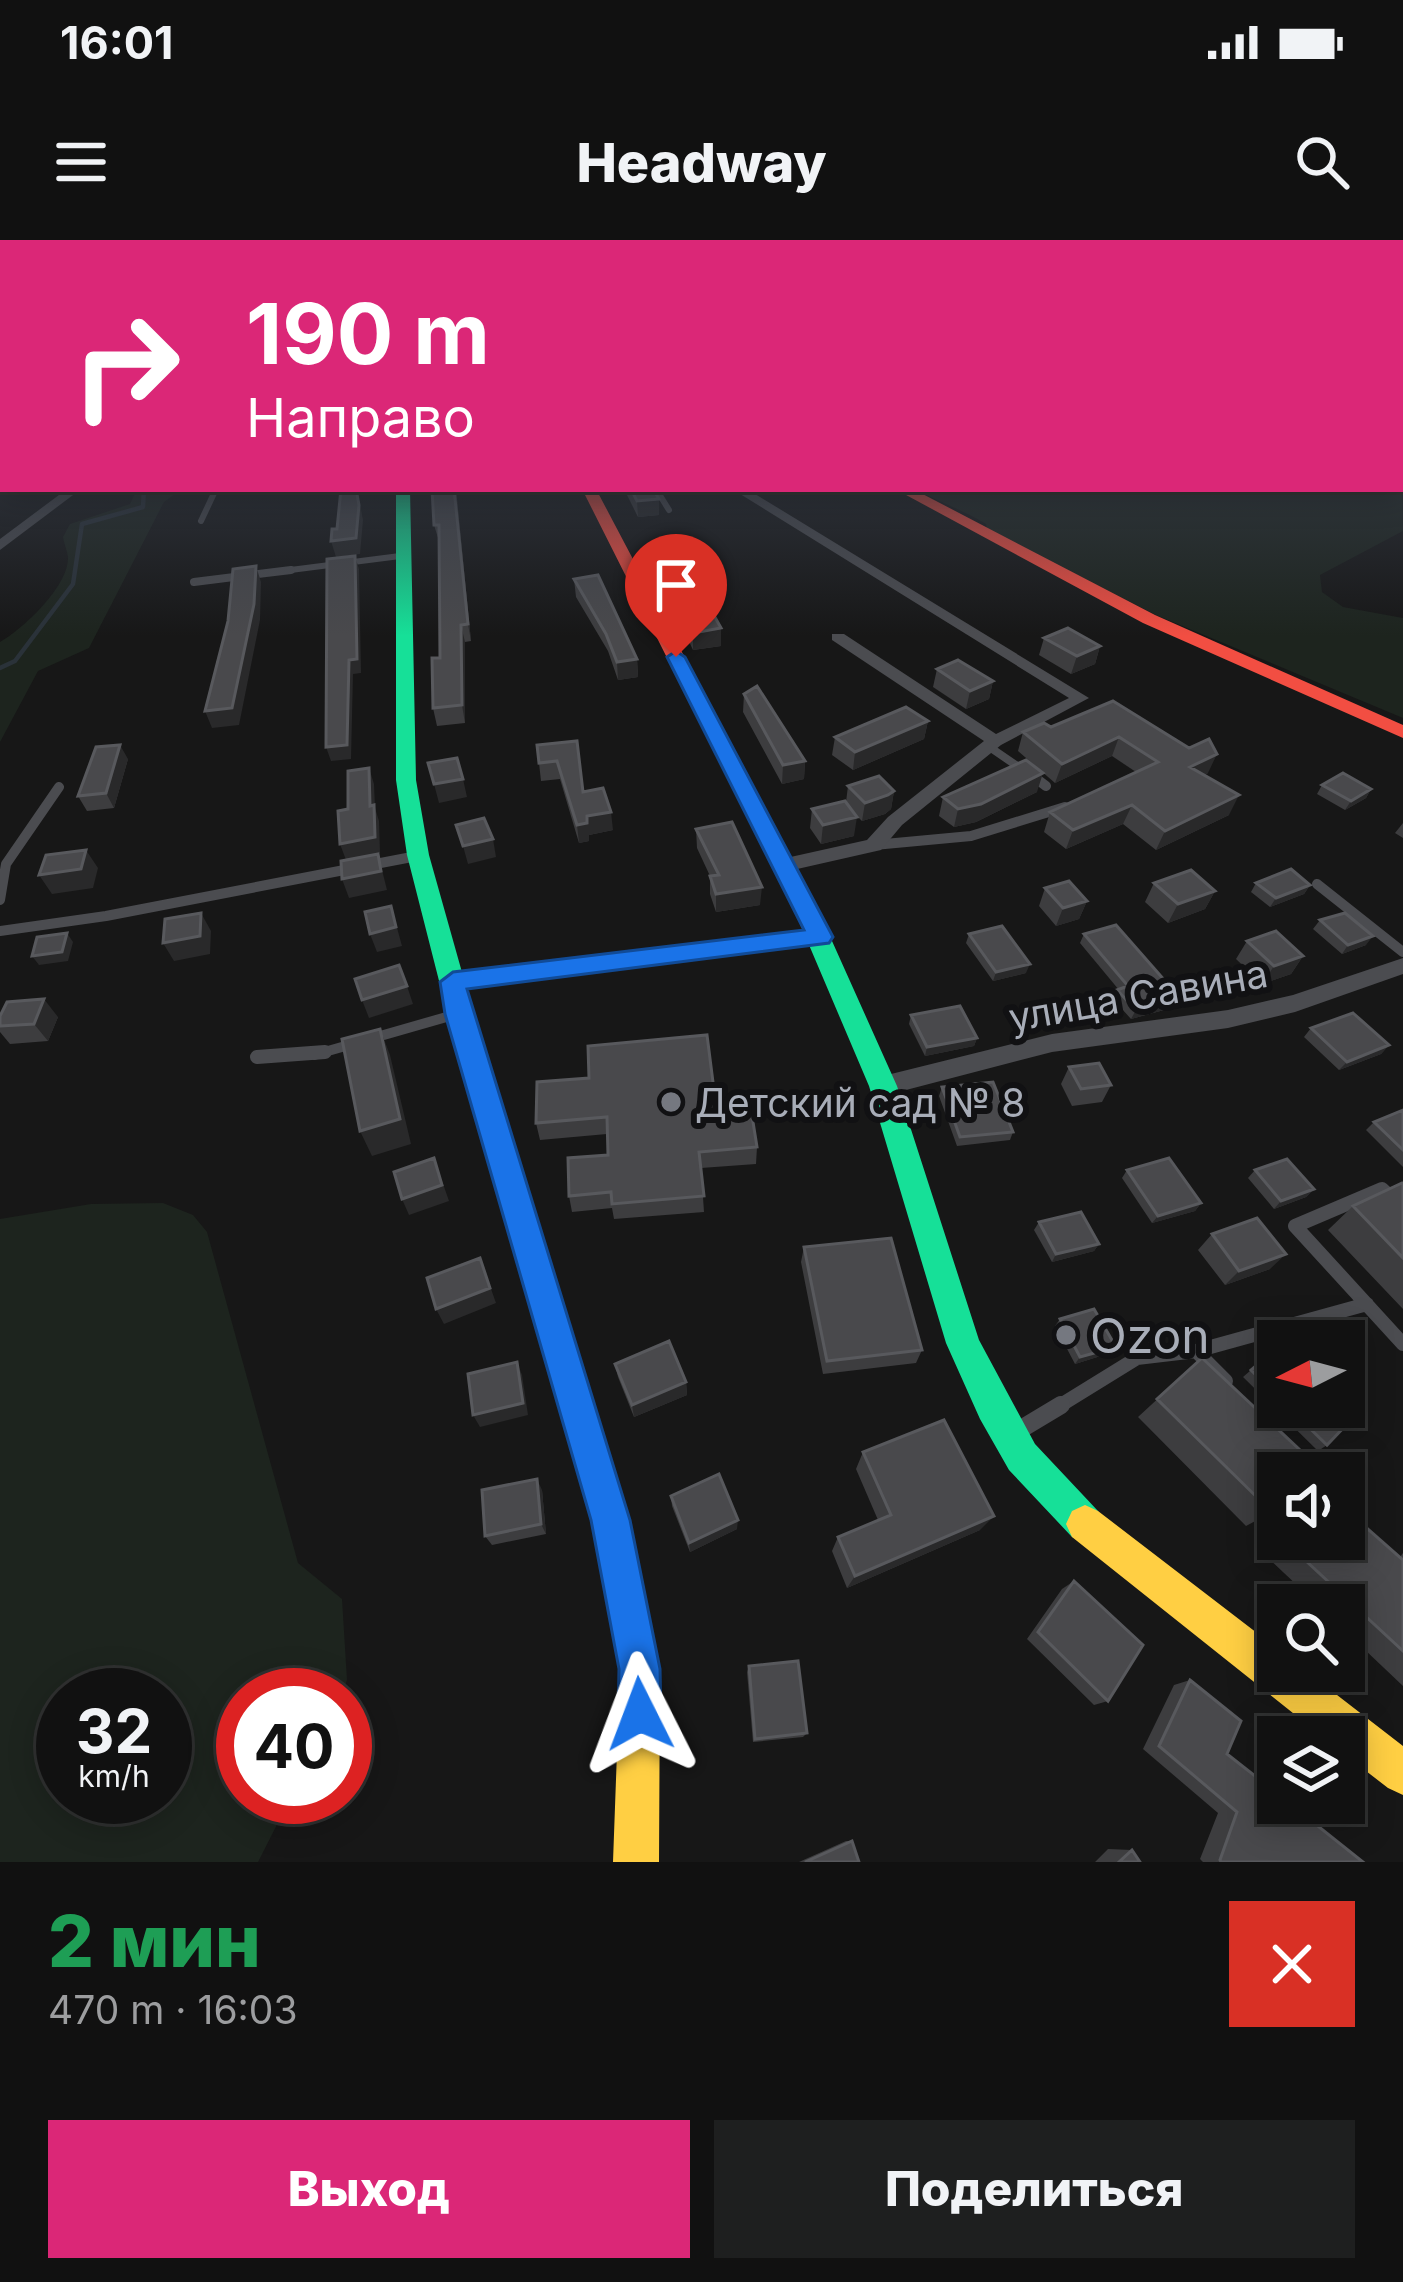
<!DOCTYPE html>
<html lang="ru">
<meta charset="utf-8">
<style>
:root{--surface:#111;--page:#1e1f1f;--text:#f1f3f6;--muted:#9c9d9f;--line:#303131;--accent:#db2777}
body{margin:0;font-family:Inter,sans-serif;background:var(--page);color:var(--text);height:100vh;display:flex;flex-direction:column;font-size:45px;white-space:nowrap}
*{box-sizing:border-box;margin:0}
p{font-size:39px;color:var(--muted)}
.icon{flex:none;width:66px;height:66px;fill:none;stroke:currentColor;stroke-width:2;stroke-linecap:round;stroke-linejoin:round}
.map{position:relative;height:1622px;overflow:hidden}
.panel{display:flex;flex-direction:column;background:var(--surface);flex:1}
.panel>*{flex:none}
.hud{position:absolute;left:0px;top:0px;width:1404px;height:252px;box-shadow:0 6px 30px #0003,0 0 0 3px var(--line);background:#db2777;color:#fff;overflow:hidden}
.needle{width:78px;rotate:264deg}
.fabs{position:absolute;left:1257px;top:1080px;display:grid;gap:24px}
.fabs a{display:grid;place-items:center;width:108px;height:108px;border-radius:0px;background:var(--surface);box-shadow:0 6px 30px #0003,0 0 0 3px var(--line);font-size:60px}
.speed{position:absolute;left:36px;top:1428px;display:flex;gap:24px;font-size:60px;font-weight:700;text-align:center}
.speed>*{display:grid;place-content:center;width:156px;height:156px;border-radius:50%;background:var(--surface);box-shadow:0 6px 30px #0003,0 0 0 3px var(--line);line-height:1}
.speed small{font-size:30px;font-weight:400}
.speed .limit{border:18px solid #d22;background:#fff;color:#111}
.pin{position:absolute;display:grid;place-items:center;width:102px;height:102px;color:#fff;margin:-123px -51px;border-radius:50% 50% 50% 0;rotate:-45deg;box-shadow:0 0 12px #0007}
.pin .icon{rotate:45deg}
.me{position:absolute;width:132px;margin:-66px;rotate:357deg;stroke-linejoin:round;filter:drop-shadow(0 0 9px #0008)}
.turn{display:flex;align-items:center;gap:42px;height:252px;padding:0 48px;font-size:54px}
.turn .icon{width:156px;height:156px;stroke-width:2.5}
.turn b{display:block;font-size:84px;line-height:102px}
.round{display:grid;place-items:center;flex:none;width:126px;height:126px;border-radius:0px;background:var(--page)}
.overview{display:flex;align-items:center;justify-content:space-between;height:204px;padding:0 48px}
h1{font-size:72px;font-weight:800;line-height:90px;color:#1e9e55}
.button{display:flex;gap:24px;margin-top:auto;padding:24px 48px}
.button a{flex:1;height:138px;border-radius:0px;background:var(--accent);color:#fff;font-size:48px;font-weight:800;line-height:138px;text-align:center}
.button a+a{background:var(--page);color:var(--text)}
.status{display:flex;justify-content:space-between;align-items:center;height:84px;padding:0 60px;background:var(--surface);direction:ltr}
.status svg{height:33px;fill:currentColor}
header{display:flex;justify-content:space-between;align-items:center;height:156px;padding:0 48px;background:var(--surface);font-size:54px;font-weight:800}
.map>svg:first-child{display:block}
.green{fill:#1d241e;fill-rule:evenodd}
.lines{fill:none;stroke-linecap:round;stroke-linejoin:round}
.stream{stroke:#2a3239;stroke-width:4.5}
.lane-far4{stroke:#4b4c50;stroke-width:6}
.lane-far3{stroke:#4b4c50;stroke-width:8}
.lane-far2{stroke:#4b4c50;stroke-width:10}
.lane-far1{stroke:#4b4c50;stroke-width:14}
.lane{stroke:#4b4c50;stroke-width:18}
.street{fill:#4b4c50;fill-rule:evenodd}
.fast{fill:#16e098;fill-rule:evenodd}
.slow{fill:#ffcf43;fill-rule:evenodd}
.jam{fill:#f24e42;fill-rule:evenodd}
.wall{fill:#3d3d3f}
.shaded-wall{fill:#29292a}
.building{fill:#49494c;stroke:#58595d;stroke-width:3}
.route{fill:#1a73e8;stroke:#114b97;stroke-width:3}
.poi-dot{fill:#757880;stroke:#111113;stroke-width:4.5}
.labels{text-anchor:middle;dominant-baseline:central;stroke-width:12;stroke-linejoin:round;paint-order:stroke}
.street-label{font-size:39px;fill:#a8adb8;stroke:#111113}
.poi-label{font-size:39px;fill:#a8adb8;stroke:#111113;text-anchor:start}
.near-poi-label{font-size:48px;fill:#a8adb8;stroke:#111113;text-anchor:start}
</style>
<div class="status"><b>16:01</b><svg viewBox="0 0 49 12"><path d="M0 12V9h3v3zM5 12V6h3v6zM10 12V3h3v9zM15 12V0h3v12zM26 1h20v11H26zM47 4h2v5h-2z"/></svg></div>
<header><svg class="icon" aria-label="menu" viewBox="0 0 24 24"><path d="M4 6h16M4 12h16M4 18h16"/></svg>Headway<svg class="icon" aria-label="search" viewBox="0 0 24 24"><circle cx="10" cy="10" r="6"/><path d="M15 15l6 6"/></svg></header>
<div class="map">
<svg width="1403" height="1622" viewBox="0 0 1403 1622">
<rect width="100%" height="100%" fill="#171717"/>
<path class="green" d="M1401,169L1403,291L1320,335L1322,352L1343,367L1403,378V478L1156,375L987,290L986,284C963,270 939,262 915,249H1401Z
M137,249H182L164,262L89,408L38,431L0,502V402C23,389 69,346 68,317C67,310 64,304 63,297L70,284L130,264Z
M163,963L193,975L207,992L298,1323L342,1359L347,1440L342,1455H243V1557H291L258,1622H0V979L91,964ZM63,1455H165V1557H63Z"/>
<g class="lines">
<path class="stream" d="M0,428L15,421L73,344L82,284L143,267L144,249"/>
<path class="lane-far4" d="M656,249L669,270
M201,281L216,249
M267,333L400,316"/>
<path class="lane-far3" d="M194,342L291,330
M988,506L1042,543"/>
<path class="lane-far2" d="M1038,540L1046,546
M874,605L971,596L1065,567
M1317,644L1403,712
M0,660L6,624L59,547
M0,691L106,676L417,616
M453,742L819,697
M314,815L457,774"/>
<path class="lane-far1" d="M257,817L325,812
M1403,969L1382,949L1295,986L1403,1104
M1196,1111L1367,1064
M1056,1168L1137,1118L1196,1111L1226,1141"/>
<path class="lane" d="M1016,1192L1061,1165"/>
<path class="street" d="M3,209V217L0,218V210Z
M67,249H81L0,310V299Z
M732,249H747L1089,458L1001,505L902,585L881,610L784,632L777,630V620L867,600L888,577L984,501L832,400V394H844L996,494L1069,458Z
M1403,718V734L1295,772L1228,788L1052,812L883,856L874,853L871,846L874,839L883,836L1052,794L1228,770L1293,755Z"/>
<path class="fast" d="M396,249H410L416,540L429,615L492,839L488,847H468L464,839L407,615L396,540Z
M807,664L819,672L897,846L979,1100L1035,1204L1098,1271L1104,1284L1098,1297L1085,1303L1072,1297L1009,1230L980,1179L946,1103L869,846L795,672Z"/>
<path class="slow" d="M1085,1265L1098,1271L1278,1409V1431H1306L1403,1506V1555L1388,1548L1344,1514V1497H1323L1072,1297L1066,1284L1072,1271Z
M623,1322L637,1327L642,1341L660,1429L659,1622H613L620,1429L604,1341L609,1327Z"/>
<path class="jam" d="M582,249H596L819,672L815,678H799L795,672Z
M895,249H913L1155,375L1403,485V498L1143,383Z
M478,828L488,831L492,839L630,1280L642,1341L637,1355L623,1360L609,1355L592,1280L464,839L468,831Z"/>
</g>
<path class="wall" d="M456,249L471,401L465,402V483L437,486L433,468L440,418L439,301L434,285Z
M624,249H653L659,259V275L638,277Z
M652,308L721,388V406L693,410L653,325Z
M574,339L637,419L638,437L618,440L608,411L576,357Z
M1044,398L1100,406L1095,424L1071,434L1039,415Z
M937,429L993,441L989,459L966,469L933,447Z
M744,454L805,521L804,539L782,544L743,472Z
M1113,461L1208,533L1204,535L1229,575L1156,610L1123,584L1066,609L1044,592L1050,572L1136,532L1112,516L1055,543L1018,511L1023,492L1051,487Z
M928,481L924,499L853,530L832,515L835,497Z
M577,501L583,552L613,590L589,595V601L579,603L560,539L541,541L537,505Z
M128,519L114,568L87,571L78,556Z
M1322,545L1371,549L1366,558L1345,570L1317,554Z
M848,546L894,551L891,569L885,574L862,581L853,572L854,596L821,604L810,588L812,569L846,562Z
M1037,552L976,582L954,587L939,576L943,557Z
M1403,583V598L1395,593Z
M696,589L760,665L716,672L710,654V636L697,608Z
M1154,643L1215,651L1205,669L1168,683L1145,662Z
M1256,643L1310,645L1304,654L1270,667L1251,652Z
M1045,648L1087,661L1079,679L1056,686L1039,666Z
M1320,680L1366,705L1342,714L1313,689Z
M969,694L1026,733L993,741L966,703Z
M1084,694L1180,758L1175,767L1131,779L1113,759L1119,750L1080,703Z
M1247,701L1303,716L1291,734L1262,744L1236,719Z
M911,775L977,798L974,806L925,816L909,784Z
M0,776L58,777L48,801L10,804L0,792Z
M1311,788L1389,805L1381,814L1339,830L1304,797Z
M1069,827L1111,845L1102,862L1072,866L1061,844Z
M942,847L1013,892L1010,900L957,906L939,856Z
M716,866L757,907L756,924L701,928L704,972L614,979L612,968L572,972L569,956L608,915L607,894L540,900L536,883Z
M1403,870V927L1366,890L1374,882Z
M1127,930L1201,963L1195,971L1152,983L1122,938Z
M1255,930L1314,949L1306,957L1274,969L1248,938Z
M1403,944V1069L1328,990L1353,966Z
M1039,982L1099,1004L1094,1011L1052,1022L1034,990Z
M1212,994L1270,1029L1225,1045L1198,1010Z
M804,1007L922,1110L916,1123L823,1134L801,1022Z
M1060,1079L1110,1113L1075,1124L1055,1086Z
M1273,1111L1278,1116V1167H1331L1327,1205L1318,1211L1243,1137Z
M1202,1118L1272,1272L1246,1286L1138,1177Z
M615,1124L686,1142L687,1155L634,1177L618,1137Z
M863,1212L980,1290L847,1348L832,1311L838,1297L878,1280L856,1229Z
M542,1250L546,1294L492,1305L485,1296Z
M671,1256L737,1289L690,1312L672,1266Z
M1282,1299H1344L1400,1317L1403,1313V1446L1344,1390V1365H1318L1267,1317Z
M1074,1341L1108,1461L1094,1465L1027,1399L1062,1349Z
M749,1426L807,1493L803,1497L753,1502L747,1432Z
M1190,1440L1227,1514L1363,1622H1203L1200,1619L1218,1573L1143,1509L1174,1445Z
M846,1601H852L859,1622H799Z
M1108,1609L1132,1610L1140,1622H1095Z"/>
<path class="shaded-wall" d="M357,249L363,280L360,314L336,317L331,301Z
M454,249H456L471,401L468,384Z
M659,259V275L638,277L637,261Z
M355,316L359,329L361,433L353,434L351,519L331,521L326,507L349,420Z
M256,326L261,342L260,380L239,485L212,488L205,471Z
M461,385L465,402V483L462,465Z
M721,388V406L693,410V393Z
M1100,406L1095,424L1071,434L1077,416Z
M637,419L638,437L618,440L617,422Z
M993,441L989,459L966,469L970,451Z
M928,481L924,499L853,530L855,512Z
M1119,497L1112,516L1055,543L1062,524Z
M120,505L128,519L114,568L106,553Z
M1217,514L1208,533L1181,546L1190,527Z
M805,521L804,539L782,544L783,525Z
M369,528L374,544L375,568L379,581L380,613L346,620L340,604L370,566Z
M1043,533L1037,552L976,582L954,587L958,569Z
M463,539L467,557L439,563L434,544Z
M1371,549L1366,558L1345,570L1351,561Z
M894,551L891,569L885,574L862,581L865,563Z
M1239,555L1229,575L1156,610L1165,591Z
M1132,565L1123,584L1066,609L1073,590Z
M611,572L613,590L589,595V601L579,603L577,585L587,576Z
M857,577L854,596L821,604L823,585Z
M493,599L496,617L468,624L463,606Z
M86,610L98,628L93,648L52,654L39,635Z
M378,614L387,650L349,658L342,639Z
M1310,645L1304,654L1270,667L1276,658Z
M762,647L760,665L716,672V654Z
M1215,651L1205,669L1168,683L1178,664Z
M1087,661L1079,679L1056,686L1063,668Z
M391,666L402,706L377,712L370,694Z
M201,673L211,691L210,714L174,721L163,703Z
M67,693L73,702L68,721L39,725L32,716Z
M1373,696L1366,705L1342,714L1348,705Z
M1303,716L1291,734L1262,744L1274,726Z
M1030,724L1026,733L993,741L996,732Z
M407,746L413,764L369,778L362,760Z
M1180,758L1175,767L1131,779L1136,770Z
M44,759L58,777L48,801L34,784Z
M380,789L390,815L411,904L372,916L360,891Z
M977,798L974,806L925,816L927,807Z
M1389,805L1381,814L1339,830L1347,822Z
M434,918L449,961L409,975L402,959Z
M1314,949L1306,957L1274,969L1281,961Z
M1201,963L1195,971L1152,983L1158,976Z
M1099,1004L1094,1011L1052,1022L1056,1014Z
M1286,1014L1270,1029L1225,1045L1239,1031Z
M480,1018L496,1063L444,1084L436,1069Z
M1116,1107L1110,1113L1075,1124L1080,1117Z
M517,1122L522,1135L528,1175L480,1187L473,1175Z
M686,1142L687,1155L634,1177L632,1165Z
M537,1239L542,1250L546,1294L541,1284Z
M994,1276L980,1290L847,1348L855,1336Z
M738,1280L737,1289L690,1312L689,1303Z"/>
<path class="building" d="M341,249H356L359,265L356,298L331,301L332,289H337Z
M432,249H454L468,384L461,385L462,465L433,468L432,418H440L439,285H434Z
M631,249H653L659,259L637,261Z
M675,306L721,388L693,393L652,308Z
M355,316L357,419L349,420L347,505L326,507L327,319Z
M256,326L254,364L232,468L205,471L228,381L233,329Z
M598,335L637,419L617,422L606,394L574,339Z
M1068,388L1100,406L1077,416L1044,398Z
M958,420L993,441L970,451L937,429Z
M757,446L805,521L783,525L744,454Z
M1113,461L1189,508L1209,499L1217,514L1190,527L1239,555L1165,591L1132,565L1073,590L1050,572L1158,522L1119,497L1062,524L1023,492L1044,483L1051,487Z
M906,467L928,481L855,512L835,497Z
M577,501L583,552L603,548L611,572L587,576V583L577,585L557,521L539,523L537,505Z
M120,505L106,553L78,556L96,507Z
M457,518L463,539L434,544L428,523Z
M1026,520L1043,533L981,564L958,569L943,557Z
M369,528L370,566L374,565L375,597L340,604L338,571L348,569V531Z
M1343,533L1371,549L1351,561L1322,545Z
M879,536L894,551L888,555L865,563L848,546Z
M845,561L857,577L823,585L812,569Z
M484,578L493,599L463,606L456,585Z
M732,582L762,647L716,654L710,636L719,635L696,589Z
M86,610L81,629L39,635L46,615Z
M378,614L381,631L342,639L341,621Z
M1291,629L1310,645L1276,658L1256,643Z
M1191,630L1215,651L1178,664L1154,643Z
M1069,641L1087,661L1063,668L1045,648Z
M391,666L396,687L370,694L365,672Z
M201,673L200,696L163,703L165,679Z
M1345,673L1373,696L1348,705L1320,680Z
M1116,685L1180,758L1136,770L1117,750L1128,746L1084,694Z
M1002,686L1030,724L996,732L969,694Z
M1276,691L1303,716L1274,726L1247,701Z
M67,693L62,712L32,716L37,697Z
M399,725L407,746L362,760L355,739Z
M44,759L34,784L0,786V776L7,762Z
M960,766L977,798L927,807L911,775Z
M1353,773L1389,805L1347,822L1311,788Z
M380,789L400,879L360,891L342,799Z
M707,795L716,866L750,863L757,907L699,912L704,956L612,964L611,952L569,956L568,918L608,915L607,877L536,883L537,842L589,838L588,806Z
M1099,823L1111,845L1081,849L1069,827Z
M993,842L1013,892L960,897L942,847Z
M1403,870V910L1374,882Z
M434,918L442,945L402,959L394,932Z
M1169,918L1201,963L1158,976L1127,930Z
M1287,919L1314,949L1281,961L1255,930Z
M1402,943L1403,944V1018L1353,966Z
M1081,972L1099,1004L1056,1014L1039,982Z
M1257,978L1286,1014L1239,1031L1212,994Z
M891,998L922,1110L827,1121L804,1007Z
M480,1018L490,1048L436,1069L427,1038Z
M1094,1069L1116,1107L1080,1117L1060,1079Z
M669,1101L686,1142L632,1165L615,1124Z
M1273,1111L1278,1116V1157L1251,1130Z
M1202,1118L1316,1225L1308,1233H1278V1265L1272,1272L1157,1159Z
M517,1122L523,1163L473,1175L468,1134Z
M1288,1167H1331L1348,1183L1327,1205Z
M944,1180L994,1276L855,1336L838,1297L891,1275L863,1212Z
M719,1234L738,1280L689,1303L671,1256Z
M537,1239L541,1284L485,1296L482,1250Z
M1344,1268L1403,1320V1411L1290,1306L1295,1299H1344Z
M1074,1341L1143,1405L1108,1461L1038,1392Z
M798,1421L807,1493L755,1499L749,1426Z
M1190,1440L1241,1481L1227,1514L1278,1554V1563H1289L1363,1622H1221L1220,1620L1237,1572L1159,1506Z
M852,1601L859,1622H805Z
M1132,1610L1140,1622H1119Z"/>
<linearGradient id="sky" x2="0" y2="1"><stop stop-color="#0d0d0d"/><stop offset="0.43" stop-color="#363c47"/><stop offset="1" stop-color="#363c47" stop-opacity="0"/></linearGradient>
<rect width="1403" height="396" fill="url(#sky)"/>
<path class="route" d="M676,411L685,417L833,697L829,703L467,749L630,1280L660,1429L661,1474L655,1489L640,1495L625,1489L618,1474L619,1429L591,1280L445,774L440,742L453,732L804,690L667,417Z"/>
<g class="poi-dot">
<circle cx="671" cy="862" r="12"/>
<circle cx="1066" cy="1095" r="12"/>
</g>
<g class="labels">
<g class="street-label">
<text transform="translate(1138 755) rotate(-10)">улица Савина</text>
</g>
<g class="poi-label">
<text x="695" y="862">Детский сад № 8</text>
</g>
<g class="near-poi-label">
<text x="1090" y="1095">Ozon</text>
</g>
</g>
</svg>
<div class="fabs">
<a><svg class="needle" viewBox="-14 -14 28 28"><path d="M0-13l5 13h-10z" fill="#e53935"/><path d="M0 13l5-13h-10z" fill="#9c9d9f"/></svg></a>
<a><svg class="icon" aria-label="sound" viewBox="0 0 24 24"><path d="M4 9h4l5-4v14l-5-4H4zM17 9q2 3 0 6"/></svg></a>
<a><svg class="icon" aria-label="search" viewBox="0 0 24 24"><circle cx="10" cy="10" r="6"/><path d="M15 15l6 6"/></svg></a>
<a><svg class="icon" aria-label="layers" viewBox="0 0 24 24"><path d="M12 4l9 5-9 5-9-5zM3 14l9 5 9-5"/></svg></a>
</div>
<div class="speed"><div>32<small>km/h</small></div><div class="limit">40</div></div>
<div class="pin" style="left:676px;top:417px;background:#d93025"><svg class="icon" aria-label="arrive" viewBox="0 0 24 24"><path d="M6 21V4h12l-3 4 3 4H6"/></svg></div>
<svg class="me" style="left:640px;top:1474px" viewBox="-20 -20 40 40"><path d="M0-17L14 15 0 8-14 15z" fill="#1a73e8" stroke="#fff" stroke-width="4"/></svg>
<div class="hud">
<div class="turn"><svg class="icon" aria-label="right" viewBox="0 0 24 24"><path d="M7 20v-9h11M14 6l5 5-5 5"/></svg><div><b>190 m</b>Направо</div></div>
</div>
</div>
<section class="panel">
<div class="overview"><div><h1>2 мин</h1><p>470 m · 16:03</p></div><a class="round" style="background:#d93025;color:#fff"><svg class="icon" aria-label="close" viewBox="0 0 24 24"><path d="M6 6l12 12M18 6L6 18"/></svg></a></div>
<div class="button"><a>Выход</a><a>Поделиться</a></div>
</section>
